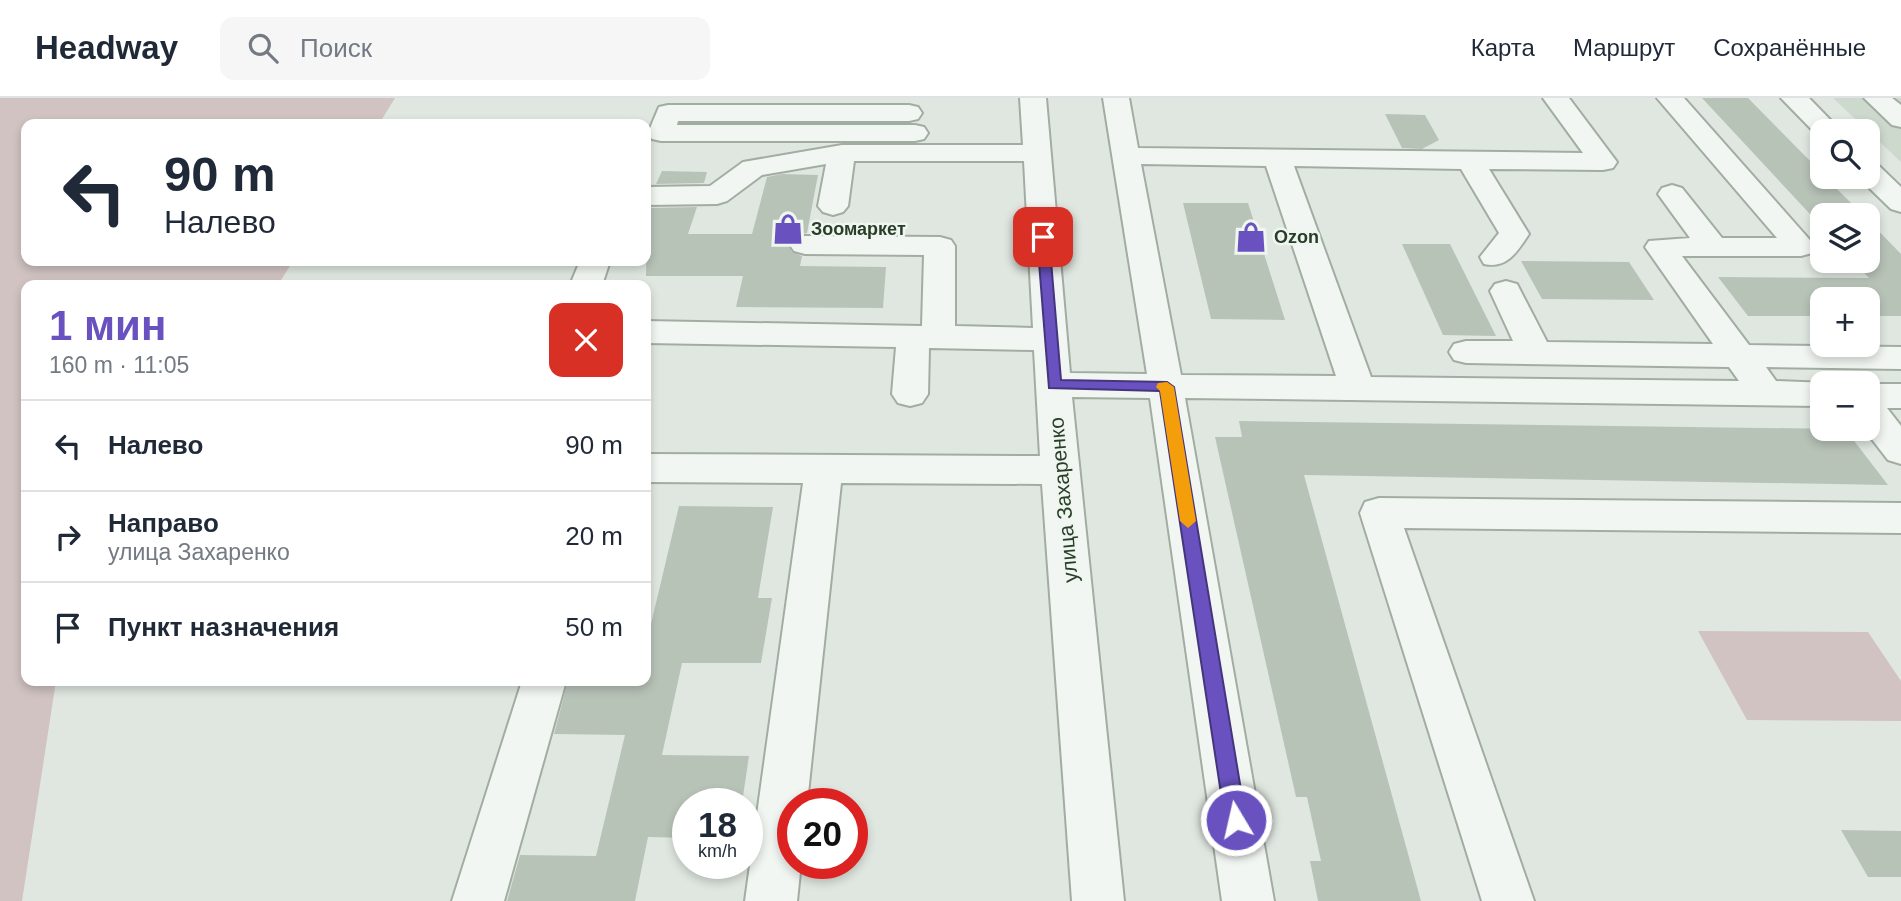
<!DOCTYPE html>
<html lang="ru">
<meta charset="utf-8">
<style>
:root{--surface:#fff;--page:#f6f6f7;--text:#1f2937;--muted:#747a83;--line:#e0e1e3;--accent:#6952bf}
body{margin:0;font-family:Arial,sans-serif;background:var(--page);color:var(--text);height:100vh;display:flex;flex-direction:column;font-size:26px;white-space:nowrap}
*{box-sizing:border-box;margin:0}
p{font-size:23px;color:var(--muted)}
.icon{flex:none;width:38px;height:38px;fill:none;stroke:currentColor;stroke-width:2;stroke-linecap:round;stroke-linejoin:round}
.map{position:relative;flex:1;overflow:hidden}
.side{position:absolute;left:21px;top:182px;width:630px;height:406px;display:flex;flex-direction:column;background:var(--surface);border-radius:14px;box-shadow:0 4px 10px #0003}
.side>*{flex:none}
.guide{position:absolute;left:21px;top:21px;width:630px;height:147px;border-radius:14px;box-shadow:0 4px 10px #0003;background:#fff;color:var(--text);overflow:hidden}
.controls{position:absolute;left:1810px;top:21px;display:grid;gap:14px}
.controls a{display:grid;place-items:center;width:70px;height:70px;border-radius:14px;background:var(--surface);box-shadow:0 4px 10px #0003;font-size:35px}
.speed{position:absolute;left:672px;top:690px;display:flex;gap:14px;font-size:35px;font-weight:700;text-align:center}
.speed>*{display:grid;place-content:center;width:91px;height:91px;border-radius:50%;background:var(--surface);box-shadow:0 4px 10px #0003;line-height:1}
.speed small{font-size:18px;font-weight:400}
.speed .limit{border:10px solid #d22;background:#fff;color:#111}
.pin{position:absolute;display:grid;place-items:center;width:60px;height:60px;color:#fff;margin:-30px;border-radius:14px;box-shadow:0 4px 10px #0006}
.me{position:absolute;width:77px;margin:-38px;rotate:351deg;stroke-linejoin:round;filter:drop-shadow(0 0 5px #0008)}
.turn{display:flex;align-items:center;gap:24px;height:147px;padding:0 28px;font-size:32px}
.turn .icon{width:91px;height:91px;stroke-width:2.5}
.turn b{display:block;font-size:49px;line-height:60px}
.round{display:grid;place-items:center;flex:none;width:74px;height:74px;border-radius:14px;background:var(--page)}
.headline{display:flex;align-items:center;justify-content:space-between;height:119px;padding:0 28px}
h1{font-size:42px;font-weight:800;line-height:52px;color:var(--accent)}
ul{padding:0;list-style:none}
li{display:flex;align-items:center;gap:21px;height:91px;padding:0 28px;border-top:2px solid var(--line)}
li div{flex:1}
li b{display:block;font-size:26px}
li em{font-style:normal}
header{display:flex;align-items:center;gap:42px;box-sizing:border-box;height:98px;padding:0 35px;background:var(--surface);border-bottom:2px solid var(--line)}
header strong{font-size:33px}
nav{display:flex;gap:38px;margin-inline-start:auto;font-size:24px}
.search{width:490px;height:63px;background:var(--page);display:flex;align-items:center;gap:18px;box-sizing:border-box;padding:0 24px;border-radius:14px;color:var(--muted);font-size:26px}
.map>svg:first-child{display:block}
.built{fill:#ced9ce}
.green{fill:#d0c3c2}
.building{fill:#b8c3b8}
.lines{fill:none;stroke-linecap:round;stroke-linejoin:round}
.minor-casing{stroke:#a2ada2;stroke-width:4}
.minor{fill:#f2f6f2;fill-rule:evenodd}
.route{fill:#6952bf;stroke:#44357c;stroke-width:2}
.slow{fill:#f59e0b}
.labels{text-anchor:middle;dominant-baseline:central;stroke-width:5;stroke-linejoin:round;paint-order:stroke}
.far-poi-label{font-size:18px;font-weight:bold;fill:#2a3d2a;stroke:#eff5ef;text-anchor:start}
.street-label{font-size:21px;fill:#2a3d2a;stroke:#eff5ef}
</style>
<header>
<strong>Headway</strong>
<div class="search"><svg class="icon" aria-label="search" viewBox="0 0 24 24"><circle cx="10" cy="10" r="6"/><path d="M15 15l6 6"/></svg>Поиск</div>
<nav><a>Карта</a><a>Маршрут</a><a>Сохранённые</a></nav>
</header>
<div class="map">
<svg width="1901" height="803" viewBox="0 0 1901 803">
<rect width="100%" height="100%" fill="#e0e7e0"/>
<path class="built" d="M1833,0H1901V64Z"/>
<path class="green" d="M0,0H395L379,26H26V163H293L278,187H26V583H56L22,803H0Z
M1698,533L1868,534L1901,583V623L1747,622Z"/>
<path class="building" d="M1702,0H1748L1822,75V79H1825L1863,117H1822V129Z
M1385,16L1425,17L1439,42L1422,51L1402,50Z
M662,73L707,74L704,85L656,86Z
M782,76L818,77L807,135L793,138L788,146L792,154L802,158L800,168L886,169L883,210L736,209L743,178H646L647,110L697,109L688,136H752L767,79Z
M1183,105H1248L1285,222L1211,221Z
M1867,121L1901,156V218H1867V201H1822V218H1748L1718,179L1869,180L1853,163H1867Z
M1402,146H1450L1496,238L1443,237Z
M1521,163L1629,164L1654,202L1542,201Z
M1239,323L1845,331L1888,387L1304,377L1421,803H1318L1310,763H1321L1307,699H1296L1215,339H1242Z
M679,408L773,409L758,500H772L761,565H682L662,657L749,658L742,705H688V740L648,739L635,803H507L520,757L596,758L625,637L554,636L568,583H646V547Z
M1841,732L1901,733V779H1868Z"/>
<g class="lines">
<defs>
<path id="minor" d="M1020,0H1046L1070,275L1147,276L1103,0H1129L1138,50L1583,55L1543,0H1569L1617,64L1613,70L1603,72L1489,71L1529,136C1517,154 1507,171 1484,166L1480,159L1499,135L1461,71L1294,68L1371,279L1739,283L1729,269L1466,265L1454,262L1449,254L1454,246L1466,243H1513L1490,193L1495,186L1506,183L1517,186L1547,244L1713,246L1645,149L1649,143L1690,140L1658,96L1662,90L1672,87L1682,90L1722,140H1777L1657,0H1684L1816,149L1812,155L1801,158H1682L1749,247L1901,249V271L1766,269L1776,283L1827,285H1822V308L1185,300L1274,803H1222L1150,300L1072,299L1124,803H1072L1042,386L841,385L807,705H793V765H801L797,803H745L803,385L646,384V356L1040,358L1034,252L929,250L928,296L922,305L910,308L898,305L892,296L896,249L646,245V223L922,228L924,157L805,156L794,153L790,147L794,141L805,138L940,139L951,142L955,148V228L1033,230L1024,63H854L848,108L843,114L833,117L823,114L818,108L826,66L762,77L727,103L717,106L646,107V89L710,88L743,64L842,47H1023ZM1141,66L1266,68L1336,278L1181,277Z
M1781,0H1809L1841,33H1822V39H1819Z
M1864,0H1892L1901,7V29L1892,27Z
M668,7H909L918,9L922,15L918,21L909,23H678L677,27H915L924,29L928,35L924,41L915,43H661L652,41L648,35L659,9Z
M1867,64L1877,66L1901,89V114L1891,111L1858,79H1867Z
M580,163H610L602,187H570Z
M1867,286H1901V310H1887L1901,328V366L1888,362L1864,331H1867Z
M1379,400L1901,405V435L1404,430L1534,803H1482L1360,415L1365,404Z
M522,583H566L504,803H452Z"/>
</defs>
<use href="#minor" class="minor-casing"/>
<use href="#minor" class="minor"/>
</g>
<path class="route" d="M1043,135L1049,139L1061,282L1167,284L1174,289L1246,722L1243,729L1236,731L1228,729L1225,722L1160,293L1049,290L1037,139Z"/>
<path class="slow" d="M1167,284L1174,289L1196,423L1188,430L1180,423L1160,293L1156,289L1158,285Z"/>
<defs>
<symbol id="shop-bare" viewBox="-9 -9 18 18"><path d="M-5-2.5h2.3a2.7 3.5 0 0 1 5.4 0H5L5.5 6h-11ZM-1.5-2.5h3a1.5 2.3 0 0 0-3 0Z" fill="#6952bf" stroke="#eff5ef" stroke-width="2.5" paint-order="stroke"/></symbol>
</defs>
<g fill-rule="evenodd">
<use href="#shop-bare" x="766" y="109" width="44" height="44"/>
<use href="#shop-bare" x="1229" y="117" width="44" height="44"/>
</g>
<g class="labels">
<g class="far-poi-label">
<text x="811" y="131">Зоомаркет</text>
<text x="1274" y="139">Ozon</text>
</g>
<g class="street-label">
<text transform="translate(1063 402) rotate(-95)">улица Захаренко</text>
</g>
</g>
</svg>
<div class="controls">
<a><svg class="icon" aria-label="search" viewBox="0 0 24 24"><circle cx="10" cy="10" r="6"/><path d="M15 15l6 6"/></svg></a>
<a><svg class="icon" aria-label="layers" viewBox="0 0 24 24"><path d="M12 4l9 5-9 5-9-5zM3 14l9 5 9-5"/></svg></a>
<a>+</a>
<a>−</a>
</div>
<div class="speed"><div>18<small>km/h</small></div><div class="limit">20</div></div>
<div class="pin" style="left:1043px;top:139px;background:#d93025"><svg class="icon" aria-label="arrive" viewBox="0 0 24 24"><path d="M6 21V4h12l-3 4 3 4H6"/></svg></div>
<svg class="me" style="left:1236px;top:722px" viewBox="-20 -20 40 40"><circle r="17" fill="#6952bf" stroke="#fff" stroke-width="3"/><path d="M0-11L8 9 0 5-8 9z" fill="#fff"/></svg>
<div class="guide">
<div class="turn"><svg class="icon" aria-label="left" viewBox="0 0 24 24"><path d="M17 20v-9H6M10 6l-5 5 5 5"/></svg><div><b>90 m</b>Налево</div></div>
</div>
<section class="side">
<div class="headline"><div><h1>1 мин</h1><p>160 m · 11:05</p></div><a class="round" style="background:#d93025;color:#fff"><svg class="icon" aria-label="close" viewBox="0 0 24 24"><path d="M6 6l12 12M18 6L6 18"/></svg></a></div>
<ul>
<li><svg class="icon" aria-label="left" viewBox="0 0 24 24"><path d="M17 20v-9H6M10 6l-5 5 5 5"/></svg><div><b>Налево</b></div><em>90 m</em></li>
<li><svg class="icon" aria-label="right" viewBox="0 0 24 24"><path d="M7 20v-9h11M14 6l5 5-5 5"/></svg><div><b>Направо</b><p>улица Захаренко</p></div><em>20 m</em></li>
<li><svg class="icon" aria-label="arrive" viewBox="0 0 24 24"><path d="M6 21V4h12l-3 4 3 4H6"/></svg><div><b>Пункт назначения</b></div><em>50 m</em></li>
</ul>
</section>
</div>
